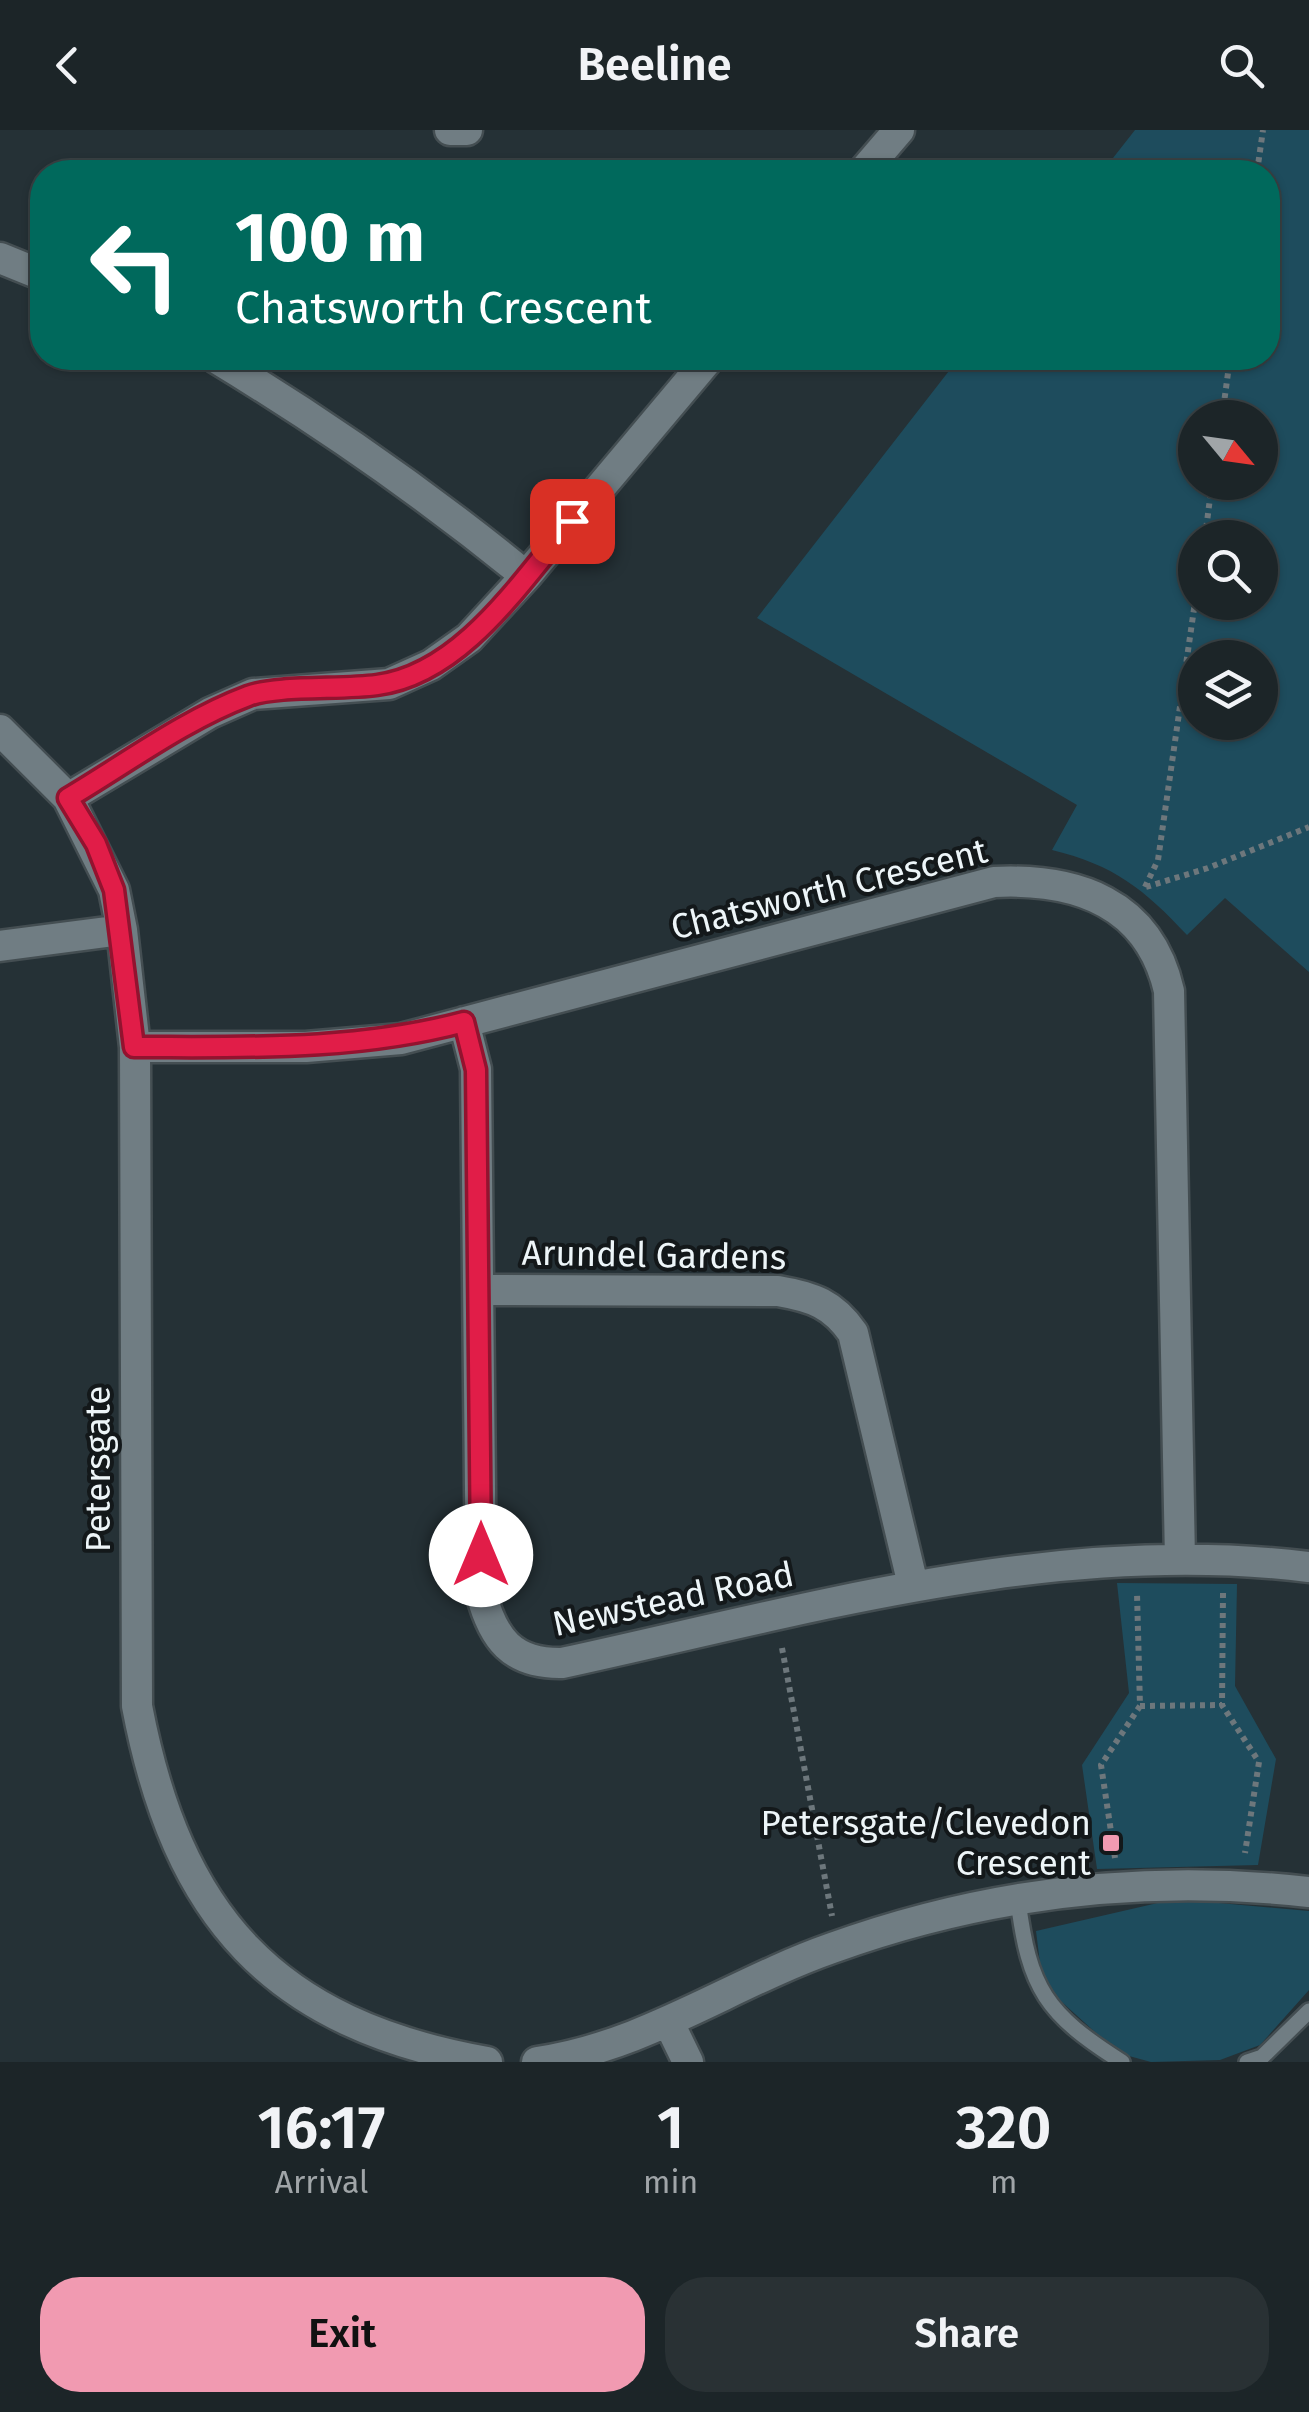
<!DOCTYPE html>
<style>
:root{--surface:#1c2528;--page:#293134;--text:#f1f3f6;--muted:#a0a5a8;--line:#3a4245;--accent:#f19ab1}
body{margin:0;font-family:"Fira Sans",sans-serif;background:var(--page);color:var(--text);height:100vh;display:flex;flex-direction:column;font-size:38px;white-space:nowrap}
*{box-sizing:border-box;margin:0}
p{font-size:32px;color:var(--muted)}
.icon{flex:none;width:55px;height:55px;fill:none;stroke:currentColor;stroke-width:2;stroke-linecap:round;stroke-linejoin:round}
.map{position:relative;height:1932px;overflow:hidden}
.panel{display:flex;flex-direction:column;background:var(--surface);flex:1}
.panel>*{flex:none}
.top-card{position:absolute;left:30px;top:30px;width:1250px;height:210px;border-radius:40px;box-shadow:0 2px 8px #0004,0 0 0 2px var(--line);background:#00695c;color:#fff;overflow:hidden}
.needle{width:65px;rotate:119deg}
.fabs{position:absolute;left:1178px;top:270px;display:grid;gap:20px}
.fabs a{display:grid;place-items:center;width:100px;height:100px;border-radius:50%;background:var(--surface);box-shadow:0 2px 8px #0004,0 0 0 2px var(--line);font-size:50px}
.pin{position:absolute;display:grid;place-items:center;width:85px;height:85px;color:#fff;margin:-42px;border-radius:20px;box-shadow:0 5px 15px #0006}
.me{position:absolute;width:110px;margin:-55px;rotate:0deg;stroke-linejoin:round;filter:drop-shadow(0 0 8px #0008)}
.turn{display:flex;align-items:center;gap:35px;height:210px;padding:0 40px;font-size:45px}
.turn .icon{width:130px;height:130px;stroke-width:2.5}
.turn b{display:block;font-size:70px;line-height:85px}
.eta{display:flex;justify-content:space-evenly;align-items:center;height:170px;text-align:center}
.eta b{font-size:60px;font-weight:600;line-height:70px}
.button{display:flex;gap:20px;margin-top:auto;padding:20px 40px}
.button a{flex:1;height:115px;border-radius:40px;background:var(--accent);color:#111;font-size:40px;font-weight:600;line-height:115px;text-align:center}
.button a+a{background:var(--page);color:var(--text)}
header{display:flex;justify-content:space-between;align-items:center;height:130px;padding:0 40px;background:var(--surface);font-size:45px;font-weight:600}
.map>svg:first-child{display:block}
.green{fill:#1e4c5d;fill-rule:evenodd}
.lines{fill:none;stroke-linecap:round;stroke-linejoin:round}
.lane-casing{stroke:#444e52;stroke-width:20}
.street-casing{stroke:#444e52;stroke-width:35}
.path{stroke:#6d777c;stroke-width:6;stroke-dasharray:5 5;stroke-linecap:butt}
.lane{stroke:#707d83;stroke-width:15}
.street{stroke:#707d83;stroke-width:30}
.route-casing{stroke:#92132f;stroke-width:25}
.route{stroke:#e11d48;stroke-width:18}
.poi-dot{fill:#f19ab1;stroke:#13181a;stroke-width:4}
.labels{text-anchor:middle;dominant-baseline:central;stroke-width:8;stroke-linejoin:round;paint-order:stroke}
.street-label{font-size:35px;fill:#edf5f8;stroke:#13181a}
.poi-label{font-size:35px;fill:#edf5f8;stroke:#13181a;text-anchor:end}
</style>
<header><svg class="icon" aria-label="back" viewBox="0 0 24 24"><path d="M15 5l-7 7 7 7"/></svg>Beeline<svg class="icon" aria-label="search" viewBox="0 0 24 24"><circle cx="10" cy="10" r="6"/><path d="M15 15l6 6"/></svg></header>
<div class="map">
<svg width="1309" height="1932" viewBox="0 0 1309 1932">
<rect width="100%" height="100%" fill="#253136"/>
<path class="green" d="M1135,0H1309V842L1225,768L1187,805C1144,759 1114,735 1052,720L1077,675L757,488L959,228H1268V42H1102ZM1195,288H1260V352H1195ZM1195,408H1260V472H1195ZM1195,528H1260V592H1195Z
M1117,1453L1237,1454L1235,1556L1276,1629L1258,1735L1097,1739L1082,1635L1129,1563Z
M1175,1769L1309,1781V1860L1260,1915L1220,1930L1151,1932L1129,1926L1096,1903L1053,1864L1041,1841L1036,1801Z"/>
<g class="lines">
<defs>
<path id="lane" d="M1018,1770C1029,1859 1046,1884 1122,1932
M1247,1932L1262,1927L1309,1881"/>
<path id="street" d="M450,0H467
M863,42L899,0
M0,128L42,145
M216,228C325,294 427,365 526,446
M0,600L68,668L114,760L122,800L135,917L137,1576C177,1786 272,1894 487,1932
M68,668L210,583L253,564L389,554L431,535L469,508L526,446L709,228
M0,816L122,800
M464,892L476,939L481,1463C493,1509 512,1534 562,1533C806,1480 1056,1406 1309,1437
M135,917H306L401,909L994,752C1076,748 1149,772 1169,861L1180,1430
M480,1160L778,1161C813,1167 833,1174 853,1203L913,1455
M669,1893L688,1932
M537,1932C644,1917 732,1853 832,1818C987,1762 1147,1744 1309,1762"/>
</defs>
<use href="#lane" class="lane-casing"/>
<use href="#street" class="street-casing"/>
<path class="path" d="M1257,42L1263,0
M1222,288L1230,228
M1205,408L1212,352
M1145,757L1158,730L1195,472
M1146,757L1208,738L1309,697
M1223,1463L1222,1575L1259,1632L1245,1723
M782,1518L832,1786
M1140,1576L1222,1575
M1115,1728L1101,1635L1140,1576L1137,1463"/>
<use href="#lane" class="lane"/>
<use href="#street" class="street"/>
</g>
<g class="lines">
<defs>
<path id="route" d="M481,1425L476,940L464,892C355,921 246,917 134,917L114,760L96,714L68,668C127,633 184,590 248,566C277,555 342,560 377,555C462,544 521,451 572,391"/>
</defs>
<use href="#route" class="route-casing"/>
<use href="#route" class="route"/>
</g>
<rect class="poi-dot" x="1101" y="1703" width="20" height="20" rx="5"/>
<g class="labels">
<g class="street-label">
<text transform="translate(829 759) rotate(-14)">Chatsworth Crescent</text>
<text transform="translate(654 1125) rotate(1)">Arundel Gardens</text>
<text transform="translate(98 1339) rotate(-90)">Petersgate</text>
<text transform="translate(673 1469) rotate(-12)">Newstead Road</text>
</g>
<g class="poi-label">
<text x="1091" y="1693">Petersgate/Clevedon<tspan x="1091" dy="40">Crescent</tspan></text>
</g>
</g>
</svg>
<div class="fabs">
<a><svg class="needle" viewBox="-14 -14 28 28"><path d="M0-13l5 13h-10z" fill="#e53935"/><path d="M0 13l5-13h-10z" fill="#a0a5a8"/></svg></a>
<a><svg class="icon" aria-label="search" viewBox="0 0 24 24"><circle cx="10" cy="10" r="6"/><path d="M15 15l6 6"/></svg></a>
<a><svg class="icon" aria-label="layers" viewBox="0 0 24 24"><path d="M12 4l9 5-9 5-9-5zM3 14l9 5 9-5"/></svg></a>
</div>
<div class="pin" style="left:572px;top:391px;background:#d93025"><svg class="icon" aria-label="arrive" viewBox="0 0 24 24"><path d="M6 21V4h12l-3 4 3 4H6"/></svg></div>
<svg class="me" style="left:481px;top:1425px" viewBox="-20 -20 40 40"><circle r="19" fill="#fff"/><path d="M0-13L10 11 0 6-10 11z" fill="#e11d48"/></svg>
<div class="top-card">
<div class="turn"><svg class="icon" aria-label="left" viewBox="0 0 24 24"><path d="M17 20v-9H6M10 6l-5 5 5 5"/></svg><div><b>100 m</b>Chatsworth Crescent</div></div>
</div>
</div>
<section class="panel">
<div class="eta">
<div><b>16:17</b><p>Arrival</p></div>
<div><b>1</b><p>min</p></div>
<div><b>320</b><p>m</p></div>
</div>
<div class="button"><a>Exit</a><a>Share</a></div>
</section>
